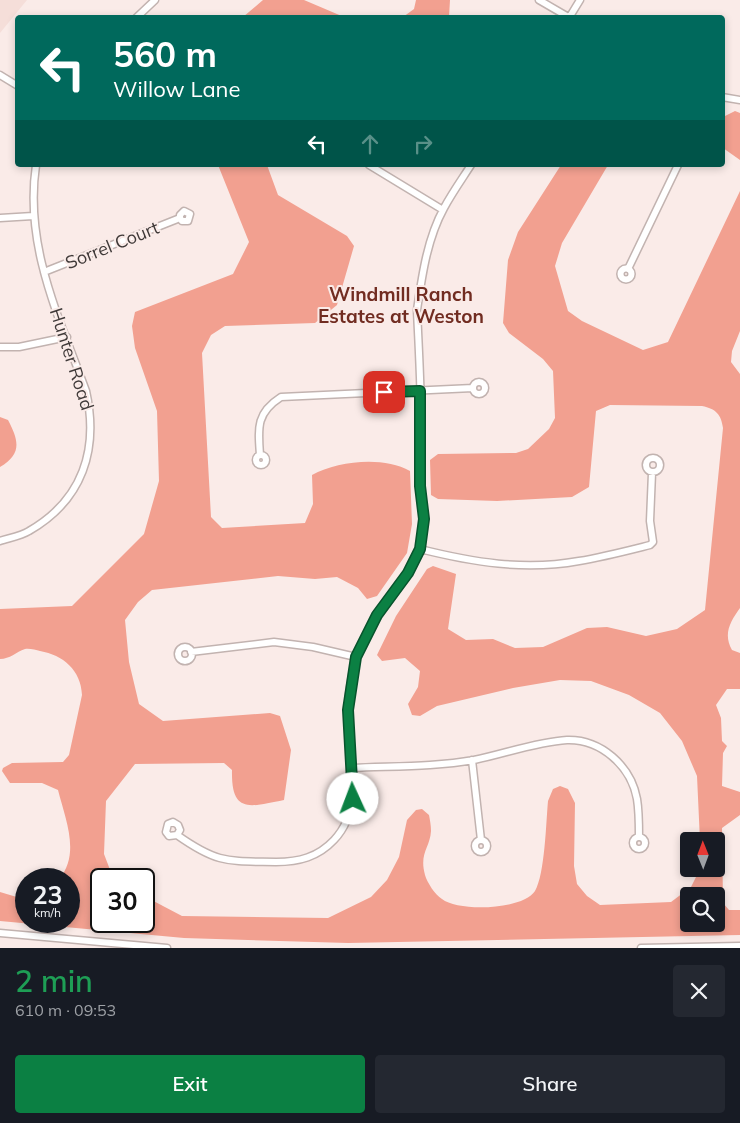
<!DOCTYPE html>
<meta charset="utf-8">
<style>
:root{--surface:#171b24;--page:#242831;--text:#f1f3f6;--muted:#9ea1a6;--accent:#0b8043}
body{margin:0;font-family:Mulish,sans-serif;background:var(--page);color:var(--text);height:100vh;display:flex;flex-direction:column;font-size:19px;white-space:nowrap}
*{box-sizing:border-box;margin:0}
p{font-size:16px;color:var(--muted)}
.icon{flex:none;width:28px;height:28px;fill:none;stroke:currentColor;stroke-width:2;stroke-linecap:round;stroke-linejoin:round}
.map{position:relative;height:948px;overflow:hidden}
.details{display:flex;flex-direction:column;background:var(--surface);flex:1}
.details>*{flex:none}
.top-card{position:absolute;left:15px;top:15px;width:710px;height:152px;border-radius:5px;box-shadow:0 2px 8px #0003;background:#00695c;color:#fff;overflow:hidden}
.needle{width:32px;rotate:359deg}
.fabs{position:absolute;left:680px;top:832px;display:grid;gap:10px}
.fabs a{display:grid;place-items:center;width:45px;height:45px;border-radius:5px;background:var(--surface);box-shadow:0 2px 8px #0003;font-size:25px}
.speed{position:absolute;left:15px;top:868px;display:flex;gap:10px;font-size:25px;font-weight:700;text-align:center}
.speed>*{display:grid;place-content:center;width:65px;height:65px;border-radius:50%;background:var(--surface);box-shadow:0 2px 8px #0003;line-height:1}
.speed small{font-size:12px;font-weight:400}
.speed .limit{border:2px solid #111;border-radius:8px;background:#fff;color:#111}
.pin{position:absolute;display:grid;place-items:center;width:42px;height:42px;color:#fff;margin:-21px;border-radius:10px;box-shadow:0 2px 8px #0006}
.me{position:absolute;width:55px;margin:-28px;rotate:358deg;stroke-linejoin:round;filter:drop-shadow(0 0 4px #0008)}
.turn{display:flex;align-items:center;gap:18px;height:105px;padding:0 15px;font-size:22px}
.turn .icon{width:65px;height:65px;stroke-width:2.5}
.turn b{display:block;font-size:35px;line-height:42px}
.lanes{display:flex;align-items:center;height:48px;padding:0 15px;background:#0003;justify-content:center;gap:25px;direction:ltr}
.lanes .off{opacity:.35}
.round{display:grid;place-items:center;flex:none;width:52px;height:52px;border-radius:5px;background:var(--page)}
.head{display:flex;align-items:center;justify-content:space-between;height:85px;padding:0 15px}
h1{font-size:30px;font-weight:600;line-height:38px;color:#1e9e55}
.action{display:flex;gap:10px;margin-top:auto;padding:10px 15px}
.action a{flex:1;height:58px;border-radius:5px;background:var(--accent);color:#fff;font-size:20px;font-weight:600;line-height:58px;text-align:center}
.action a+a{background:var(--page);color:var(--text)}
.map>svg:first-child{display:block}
.built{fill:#f5ded9}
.water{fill:#f2a090;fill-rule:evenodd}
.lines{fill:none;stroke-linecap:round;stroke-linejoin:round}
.minor-casing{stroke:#c2b3b0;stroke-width:9}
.minor{stroke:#fff;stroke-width:6}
.route-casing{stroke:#07532c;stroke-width:12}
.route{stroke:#0b8043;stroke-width:9}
.labels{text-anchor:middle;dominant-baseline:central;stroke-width:4;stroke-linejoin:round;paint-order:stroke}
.street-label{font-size:18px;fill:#3f3938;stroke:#faebe8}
.neighbourhood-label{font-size:19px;font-weight:bold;fill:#712c21;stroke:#faebe8}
</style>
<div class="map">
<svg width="740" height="948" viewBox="0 0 740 948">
<rect width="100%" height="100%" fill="#faebe8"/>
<path class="built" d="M0,0H27L0,33Z"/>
<path class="water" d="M263,0H304L344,17H243Z
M416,0H450L449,17H403L414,9Z
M735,111L740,113V160L723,148V117Z
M218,165H267L278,195L347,236L354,246L337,305L315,323L225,326L211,335L202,353L211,517L222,528L305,523L313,504L312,475C338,461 383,456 410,471L412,524L407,553L377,596L367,599L358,588L337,577L315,579L278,576L152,590L138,602L125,620L129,662L139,704L163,721L270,713L280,716L291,750L284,800C249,807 231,814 232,770L224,763L135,764L106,801L104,854L112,875L117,879H101V921H144V896L182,916L328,918L371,897L387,880L399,857L407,820L416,810L422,809L429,815C430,820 431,826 431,831C430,848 419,853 425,875C427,882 435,895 442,899C458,912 523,910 535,891C545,874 546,822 548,801L553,789L560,786L568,789L575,803L574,866L577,884L587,896L600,905L671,902L691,887L700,869H716V841H700L697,776L682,741L660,713L629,695L591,681L560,680L513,688L437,706L420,716L412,715L408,704L418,687L420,671L405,658L382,661L377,655L396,616L427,569L433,566L456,574L448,629L466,640L493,639L515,648L543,647L587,628L607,627L646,636L677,629L705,610L723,428C721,414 716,409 702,406L610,405L596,411L589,487L572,497L497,501L438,499L431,495L430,460L438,454L516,453L528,449L549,429L555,418L553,371L543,359L509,333L503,323L508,260L518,232L561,165H608L562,243L555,266L568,311L582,321L643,350L668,342L740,191V331L732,351L731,362L740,374V608C730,622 723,634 732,650L740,653V689H727L716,705L721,718L722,741L727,746L723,753L722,786L740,792V815L722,828L723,903L729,910H740V935L348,943L184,938L0,921V892L20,898L26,897V921H69V879H59C81,854 65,818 58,790L42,783H10L2,771L3,768L12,763L63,762L69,755L82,695C81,670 63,655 40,651C36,650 29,648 25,649C16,652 10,659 0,659V609L72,606L144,534L159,481L157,411L135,348L132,326L135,312L233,274L249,242ZM716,896V924H689V896Z
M0,417L8,420C19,441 22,454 0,467Z"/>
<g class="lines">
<defs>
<path id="minor" d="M539,0L570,18
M136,18L155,0
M569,18L580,0
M0,75L18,86
M722,97L740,100
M369,165L443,210
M0,218L33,216
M620.5 274a5.5 5.5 0 1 1 11 0a5.5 5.5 0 1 1-11 0Z
M628,269L678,165
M44,272L180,218L182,221H188L190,214L184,211L180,215V218
M0,347H19L67,337
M473 388a6 6 0 1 1 12 0a6 6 0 1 1-12 0Z
M260,455C258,428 256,413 281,397L473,388
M256 460a5 5 0 1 1 10 0a5 5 0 1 1-10 0Z
M646 465a7 7 0 1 1 14 0a7 7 0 1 1-14 0Z
M0,541C9,538 21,536 29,531C83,500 99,449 86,391C59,317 24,246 36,165
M420,549C472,562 524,571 579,561C603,557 626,551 650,545L653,542L650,521L652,473
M178 654a7 7 0 1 1 14 0a7 7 0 1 1-14 0Z
M191,652L274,642L313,647L356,657
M472,760L481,840
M352,768C392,766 434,767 474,760C504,754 536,742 567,740C601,739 631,766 637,799C639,811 639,824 639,837
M177,835L180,830L178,825L173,822L168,824L166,832L169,836L177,835C218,864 228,861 276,862C299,862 318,857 334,840C367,805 347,753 348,710C348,695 351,680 354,665C365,621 403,592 419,551C427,529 421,506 420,483C420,471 421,458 421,446C422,401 419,355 417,310C422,276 427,239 444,208C452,193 462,179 471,165
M633 843a6 6 0 1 1 12 0a6 6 0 1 1-12 0Z
M475 846a6 6 0 1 1 12 0a6 6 0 1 1-12 0Z
M0,933L167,948
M641,948L740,946"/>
</defs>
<use href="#minor" class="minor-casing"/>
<use href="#minor" class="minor"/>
</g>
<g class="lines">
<defs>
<path id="route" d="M353,799L348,710L356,657L377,615L408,573L420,549L424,519L420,486V391L384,392"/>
</defs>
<use href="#route" class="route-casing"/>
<use href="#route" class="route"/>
</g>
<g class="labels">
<g class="street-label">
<text transform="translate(112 245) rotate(-22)">Sorrel Court</text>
<text transform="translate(72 359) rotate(72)">Hunter Road</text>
</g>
<g class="neighbourhood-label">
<text x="401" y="294">Windmill Ranch<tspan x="401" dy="22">Estates at Weston</tspan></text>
</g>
</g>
</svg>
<div class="fabs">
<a><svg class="needle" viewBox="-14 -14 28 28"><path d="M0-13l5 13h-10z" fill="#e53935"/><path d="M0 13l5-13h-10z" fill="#9ea1a6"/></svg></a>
<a><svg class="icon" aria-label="search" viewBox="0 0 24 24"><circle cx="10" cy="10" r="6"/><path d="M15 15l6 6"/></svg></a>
</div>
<div class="speed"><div>23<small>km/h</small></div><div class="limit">30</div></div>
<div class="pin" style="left:384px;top:392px;background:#d93025"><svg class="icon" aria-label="arrive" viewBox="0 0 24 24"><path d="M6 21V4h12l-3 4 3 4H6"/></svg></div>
<svg class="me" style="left:353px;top:799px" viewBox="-20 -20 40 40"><circle r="19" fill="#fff"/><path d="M0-13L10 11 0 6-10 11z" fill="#0b8043"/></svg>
<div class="top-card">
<div class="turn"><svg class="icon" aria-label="left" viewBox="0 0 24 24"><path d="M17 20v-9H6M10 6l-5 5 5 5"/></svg><div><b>560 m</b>Willow Lane</div></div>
<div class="lanes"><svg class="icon" aria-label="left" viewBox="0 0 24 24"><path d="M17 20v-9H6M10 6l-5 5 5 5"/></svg><svg class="icon off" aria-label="ahead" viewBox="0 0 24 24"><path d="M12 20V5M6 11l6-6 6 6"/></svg><svg class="icon off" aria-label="right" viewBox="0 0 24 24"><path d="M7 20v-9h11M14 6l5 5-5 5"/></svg></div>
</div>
</div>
<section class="details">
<div class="head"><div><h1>2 min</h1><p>610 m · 09:53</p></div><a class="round"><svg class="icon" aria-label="close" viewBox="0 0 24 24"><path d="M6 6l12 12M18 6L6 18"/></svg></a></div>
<div class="action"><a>Exit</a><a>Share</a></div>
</section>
